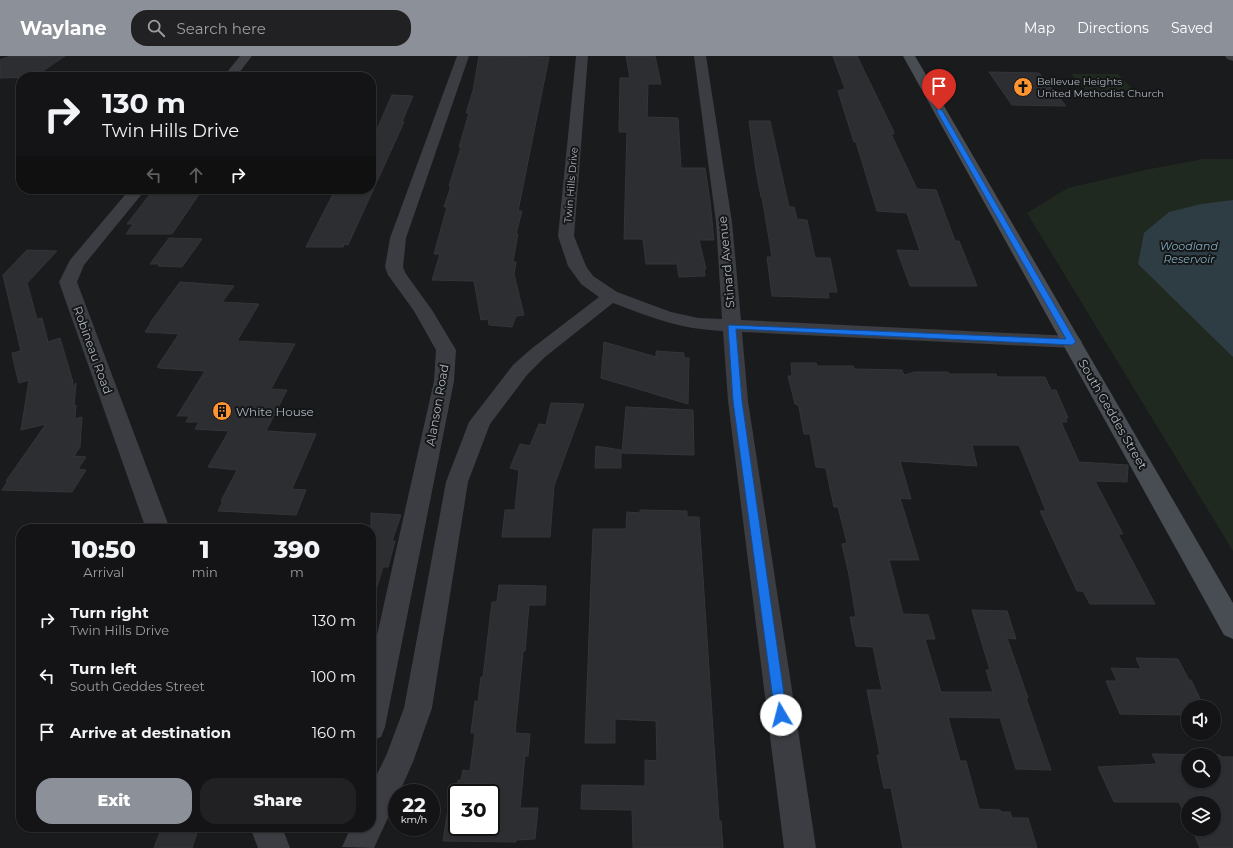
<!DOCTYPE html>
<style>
:root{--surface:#141416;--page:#212123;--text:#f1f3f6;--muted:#9d9ea1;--line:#333335;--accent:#8c9099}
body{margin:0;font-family:Montserrat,sans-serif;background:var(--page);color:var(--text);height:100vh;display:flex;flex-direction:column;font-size:15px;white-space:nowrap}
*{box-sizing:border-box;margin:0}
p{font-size:13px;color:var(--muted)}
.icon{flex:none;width:22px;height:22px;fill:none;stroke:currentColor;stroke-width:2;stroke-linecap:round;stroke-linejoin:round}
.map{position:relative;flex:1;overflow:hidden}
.drawer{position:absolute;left:16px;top:468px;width:360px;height:308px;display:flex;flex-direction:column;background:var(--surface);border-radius:16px;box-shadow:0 1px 3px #0004,0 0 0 1px var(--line)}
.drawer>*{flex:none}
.banner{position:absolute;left:16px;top:16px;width:360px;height:122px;border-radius:16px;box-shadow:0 1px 3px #0004,0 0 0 1px var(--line);background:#141416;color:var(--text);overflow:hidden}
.buttons{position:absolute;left:1181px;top:644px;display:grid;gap:8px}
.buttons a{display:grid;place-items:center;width:40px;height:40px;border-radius:50%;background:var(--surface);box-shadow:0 1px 3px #0004,0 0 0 1px var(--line);font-size:20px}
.speed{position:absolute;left:388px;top:728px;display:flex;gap:8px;font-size:20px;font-weight:700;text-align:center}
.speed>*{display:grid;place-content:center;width:52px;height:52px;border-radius:50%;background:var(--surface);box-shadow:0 1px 3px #0004,0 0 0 1px var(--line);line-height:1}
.speed small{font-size:10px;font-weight:400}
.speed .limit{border:2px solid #111;border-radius:6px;background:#fff;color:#111}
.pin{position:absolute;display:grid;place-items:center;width:34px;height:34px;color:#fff;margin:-41px -17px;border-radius:50% 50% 50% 0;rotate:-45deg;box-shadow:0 0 4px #0007}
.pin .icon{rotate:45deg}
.me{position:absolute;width:44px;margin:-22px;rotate:352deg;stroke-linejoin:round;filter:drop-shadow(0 0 3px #0008)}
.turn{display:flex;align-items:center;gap:14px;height:84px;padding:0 20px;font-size:18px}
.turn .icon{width:52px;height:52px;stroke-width:2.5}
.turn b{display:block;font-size:28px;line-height:34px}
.lanes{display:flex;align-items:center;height:38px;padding:0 20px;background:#0003;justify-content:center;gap:20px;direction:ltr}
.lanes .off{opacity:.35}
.eta{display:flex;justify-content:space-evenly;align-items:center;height:68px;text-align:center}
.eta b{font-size:24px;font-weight:800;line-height:28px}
.cta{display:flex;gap:8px;margin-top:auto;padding:8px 20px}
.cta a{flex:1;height:46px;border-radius:16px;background:var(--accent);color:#fff;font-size:16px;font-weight:800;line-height:46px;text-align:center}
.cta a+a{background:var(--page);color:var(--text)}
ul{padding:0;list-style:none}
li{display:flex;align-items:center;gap:12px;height:56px;padding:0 20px}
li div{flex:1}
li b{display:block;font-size:15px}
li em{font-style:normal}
header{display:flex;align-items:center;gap:24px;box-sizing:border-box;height:56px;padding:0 20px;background:var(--accent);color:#fff}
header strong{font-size:19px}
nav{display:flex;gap:22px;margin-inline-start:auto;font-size:14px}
.search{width:280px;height:36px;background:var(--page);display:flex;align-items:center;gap:10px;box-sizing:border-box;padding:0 14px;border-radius:16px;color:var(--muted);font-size:15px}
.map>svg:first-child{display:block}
.green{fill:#20291f}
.water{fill:#2e3d43}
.building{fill:#2d2e31;stroke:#343539;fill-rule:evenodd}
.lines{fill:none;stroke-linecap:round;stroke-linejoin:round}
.minor{fill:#3b3d42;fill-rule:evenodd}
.secondary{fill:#484d53;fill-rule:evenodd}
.route{fill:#1a73e8;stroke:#114b97}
.labels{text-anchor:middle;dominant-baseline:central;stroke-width:4;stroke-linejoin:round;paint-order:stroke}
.far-poi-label{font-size:10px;fill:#acb4bd;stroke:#151618;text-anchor:start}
.far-street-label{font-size:10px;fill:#acb4bd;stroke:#151618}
.far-water-label{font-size:11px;font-style:italic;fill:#80aabb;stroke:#151618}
.street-label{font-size:12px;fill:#acb4bd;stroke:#151618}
.poi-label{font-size:12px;fill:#acb4bd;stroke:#151618;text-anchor:start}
</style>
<header>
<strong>Waylane</strong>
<div class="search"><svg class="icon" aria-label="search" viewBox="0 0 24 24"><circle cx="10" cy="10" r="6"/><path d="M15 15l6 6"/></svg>Search here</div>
<nav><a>Map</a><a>Directions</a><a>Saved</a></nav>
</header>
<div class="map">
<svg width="1233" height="792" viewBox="0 0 1233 792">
<rect width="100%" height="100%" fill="#1a1b1d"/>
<path class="green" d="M1071,18H1118L1133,34H1085Z
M1203,103H1233V495L1027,157L1068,132L1145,114Z"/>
<path class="water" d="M1233,144V301L1138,208L1144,177L1169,156L1201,148Z"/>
<path class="building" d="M10,0H65L34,21L0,22V4Z
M479,0L549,1L518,155H522L516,178H518L513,206H516L514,218L524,259L516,260L512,271L489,269L488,263L481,264L474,225L432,224L440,198H434L447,151H444L451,130H449L461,91H459L469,57H466L473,35Z
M626,0H655L661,28H648L647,61L678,62L681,112H705L710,145L714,184H699L706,213H704L705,220L679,221L677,208H646L643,183H624L627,76H619L620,22H630Z
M833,0H857L893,74L894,78H891L917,133L936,134L955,185H959L977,230H910L897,194L920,195L907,157L877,155L856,86H854L838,35L845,33Z
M989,16L1039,17L1066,50L1012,49Z
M392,39L413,40L402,66H404L348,189L344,188L343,191H306L334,136H371V87Z
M749,65H770L789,151H794L797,163L807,164L815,202H830L837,236H828L829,242L772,240L767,201H772L762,141H761L756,114Z
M151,137H200L172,178H126L133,168H127Z
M169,182L202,183L182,211L158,210L160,208H150Z
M27,194L57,195L27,227L37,263L42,262L48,286L60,282L73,326L72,332L76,327L74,350L76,349L75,363L82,361L80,391L74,400L86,401L78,413L86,414L72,436L2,434L8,425H6L46,368L21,374L29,324L19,327L18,324L12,297L21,295L3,219Z
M180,226L234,230L222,246L259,248L237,285L295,288L271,333L287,334L266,375L316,378L292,433L306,434L296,459L218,455L223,445H221L237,414L208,411L229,375L195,373L199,366H186L189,360H177L205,315L159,312V311H157L179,278L145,276L151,267H150Z
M604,286L656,301V295L684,297V302H689L688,348L601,322Z
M791,307H816L817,310H853L854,313L902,314L904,319L915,316H948L949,318H996L997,321H1045L1051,334H1056L1068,362H1065L1067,366H1061L1079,406L1128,409L1127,426L1095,425L1123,478H1118L1155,548H1090L1083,535H1077L1040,455H1046L1019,389H972L977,410L900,405L911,443L900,442L919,504H889L903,558L928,559L935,583H925L941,636H993L986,614H990L972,554L1007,555L1016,583L1007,582L1028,642H1026L1051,714L1016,713L1000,662L948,661L960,705H966L979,753L1000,754L1001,756H1010L1012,762H1028L1037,792H903L891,732H884L877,699H880L867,634H882L873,591L856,590L850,561H856L849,519L842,488L847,487L838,451H834L826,413L825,412L816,411L810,378H804L799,351L798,349L795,348L788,320H792Z
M551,347L584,348L554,430L550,481H502L505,454H515L519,414L510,412L520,388L530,390L539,368L546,369Z
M626,351L693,354L694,399L622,397Z
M596,390L621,394V412H595Z
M640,454L687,455V461H699L719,765H721L723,792H633L632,754L581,753L582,729L645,730V704L657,705L656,665L615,663V687H585L593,473H626L627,456L640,457Z
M371,457L401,459L392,485H395L388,511H383L375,537H371Z
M499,529L546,530L545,549H529L525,595H523L515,677L530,678L528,700H525L520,752H538L535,783L516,784V786L443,785L449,747H455L458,724H461L463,714L470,715L475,677H471L475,645L478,646L481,621H483L492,546H497ZM457,737H491V771H457Z
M1136,602L1178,603L1189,624H1191L1204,651H1188V659L1120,658L1106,625H1117L1111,612L1141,613Z
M1152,698L1220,699L1221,701H1233V792H1200L1192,773H1214V747H1188V765L1179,746H1114L1098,711L1157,708ZM1188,699H1214V725H1188Z
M162,771H199L192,792H154Z"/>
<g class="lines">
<path class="minor" d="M240,0H252L236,21H223Z
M457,0H469L406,182L403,211L406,218L432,254L456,294L454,325L385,671L381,681L371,685V606L434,325L436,294L414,255L388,219L385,211L390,182Z
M576,0H588L574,180L586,210L593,220L617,236L671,256L698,262L722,263L716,166L694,0H706L732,166L741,264L1072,280L1079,282L1082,286L1079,290L1072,292L742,276L748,345L816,792H784L728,345L723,275C680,273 653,262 613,247L545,301L527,319L490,368L468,426L432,652L413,706L399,737H397V742L374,792L342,791L351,771H371V730L386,700L404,652L446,426L469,366L513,309L531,293L599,241L581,228L568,210L558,180Z
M1225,0H1233V5L1227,3Z
M130,133H146L84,209L77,226L170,473H146L59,226L70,204Z
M250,771H282L290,792H258Z"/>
<path class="secondary" d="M903,0H915L1233,547V583L1224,579Z"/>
</g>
<path class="route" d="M939,53L942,54L1076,286L1072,289L736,273L742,345L787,659L785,663L781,664L777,663L775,659L733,345L728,270L729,269L1066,283L936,54Z"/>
<defs>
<symbol id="church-disc" viewBox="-11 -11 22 22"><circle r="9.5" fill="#ff9530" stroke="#151618"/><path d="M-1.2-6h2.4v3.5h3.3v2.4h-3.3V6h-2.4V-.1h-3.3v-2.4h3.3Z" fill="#111"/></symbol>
<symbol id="building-disc" viewBox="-11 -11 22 22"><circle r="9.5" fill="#ff9530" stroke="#151618"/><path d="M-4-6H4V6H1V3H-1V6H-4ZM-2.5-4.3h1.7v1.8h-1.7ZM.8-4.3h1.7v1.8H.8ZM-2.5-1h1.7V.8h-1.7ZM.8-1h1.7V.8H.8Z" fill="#111"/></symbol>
</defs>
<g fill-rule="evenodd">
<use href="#church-disc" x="1012" y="20" width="22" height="22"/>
<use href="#building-disc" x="211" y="344" width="22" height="22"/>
</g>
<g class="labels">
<g class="far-poi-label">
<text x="1037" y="25">Bellevue Heights<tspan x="1037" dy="12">United Methodist Church</tspan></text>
</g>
<g class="far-street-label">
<text transform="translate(571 129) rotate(-85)">Twin Hills Drive</text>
</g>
<g class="far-water-label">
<text x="1189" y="190">Woodland<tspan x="1189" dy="13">Reservoir</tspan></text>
</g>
<g class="street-label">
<text transform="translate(726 206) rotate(-95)">Stinard Avenue</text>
<text transform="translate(93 294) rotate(70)">Robineau Road</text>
<text transform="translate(437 349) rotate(-80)">Alanson Road</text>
<text transform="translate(1113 358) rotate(60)">South Geddes Street</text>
</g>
<g class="poi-label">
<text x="236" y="355">White House</text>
</g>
</g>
</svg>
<div class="buttons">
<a><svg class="icon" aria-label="sound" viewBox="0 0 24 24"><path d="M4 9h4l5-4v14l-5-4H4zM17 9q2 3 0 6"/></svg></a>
<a><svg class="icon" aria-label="search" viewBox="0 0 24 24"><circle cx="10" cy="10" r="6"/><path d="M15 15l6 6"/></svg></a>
<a><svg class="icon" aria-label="layers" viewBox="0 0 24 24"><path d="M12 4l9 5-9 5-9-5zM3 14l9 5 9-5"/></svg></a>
</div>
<div class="speed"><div>22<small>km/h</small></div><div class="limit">30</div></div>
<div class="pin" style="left:939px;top:54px;background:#d93025"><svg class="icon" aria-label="arrive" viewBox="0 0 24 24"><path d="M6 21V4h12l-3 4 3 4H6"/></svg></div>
<svg class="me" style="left:781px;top:659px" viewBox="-20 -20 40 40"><circle r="19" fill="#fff"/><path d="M0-13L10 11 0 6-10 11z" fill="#1a73e8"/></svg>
<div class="banner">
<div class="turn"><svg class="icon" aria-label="right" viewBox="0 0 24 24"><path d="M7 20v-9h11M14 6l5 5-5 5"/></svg><div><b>130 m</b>Twin Hills Drive</div></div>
<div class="lanes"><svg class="icon off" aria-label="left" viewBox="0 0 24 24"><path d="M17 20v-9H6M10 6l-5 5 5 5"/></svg><svg class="icon off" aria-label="ahead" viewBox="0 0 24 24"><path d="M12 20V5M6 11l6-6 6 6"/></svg><svg class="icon" aria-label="right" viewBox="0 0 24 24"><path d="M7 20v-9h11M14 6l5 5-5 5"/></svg></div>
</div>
<section class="drawer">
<div class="eta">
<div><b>10:50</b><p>Arrival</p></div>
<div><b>1</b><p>min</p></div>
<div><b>390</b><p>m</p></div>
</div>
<ul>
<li><svg class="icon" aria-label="right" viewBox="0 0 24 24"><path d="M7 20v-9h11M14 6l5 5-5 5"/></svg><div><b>Turn right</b><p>Twin Hills Drive</p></div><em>130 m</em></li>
<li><svg class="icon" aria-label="left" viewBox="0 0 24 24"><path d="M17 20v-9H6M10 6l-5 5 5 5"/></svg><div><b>Turn left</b><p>South Geddes Street</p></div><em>100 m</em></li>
<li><svg class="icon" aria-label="arrive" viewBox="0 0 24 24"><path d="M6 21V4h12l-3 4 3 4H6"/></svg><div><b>Arrive at destination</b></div><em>160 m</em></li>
</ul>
<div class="cta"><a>Exit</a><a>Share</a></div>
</section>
</div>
